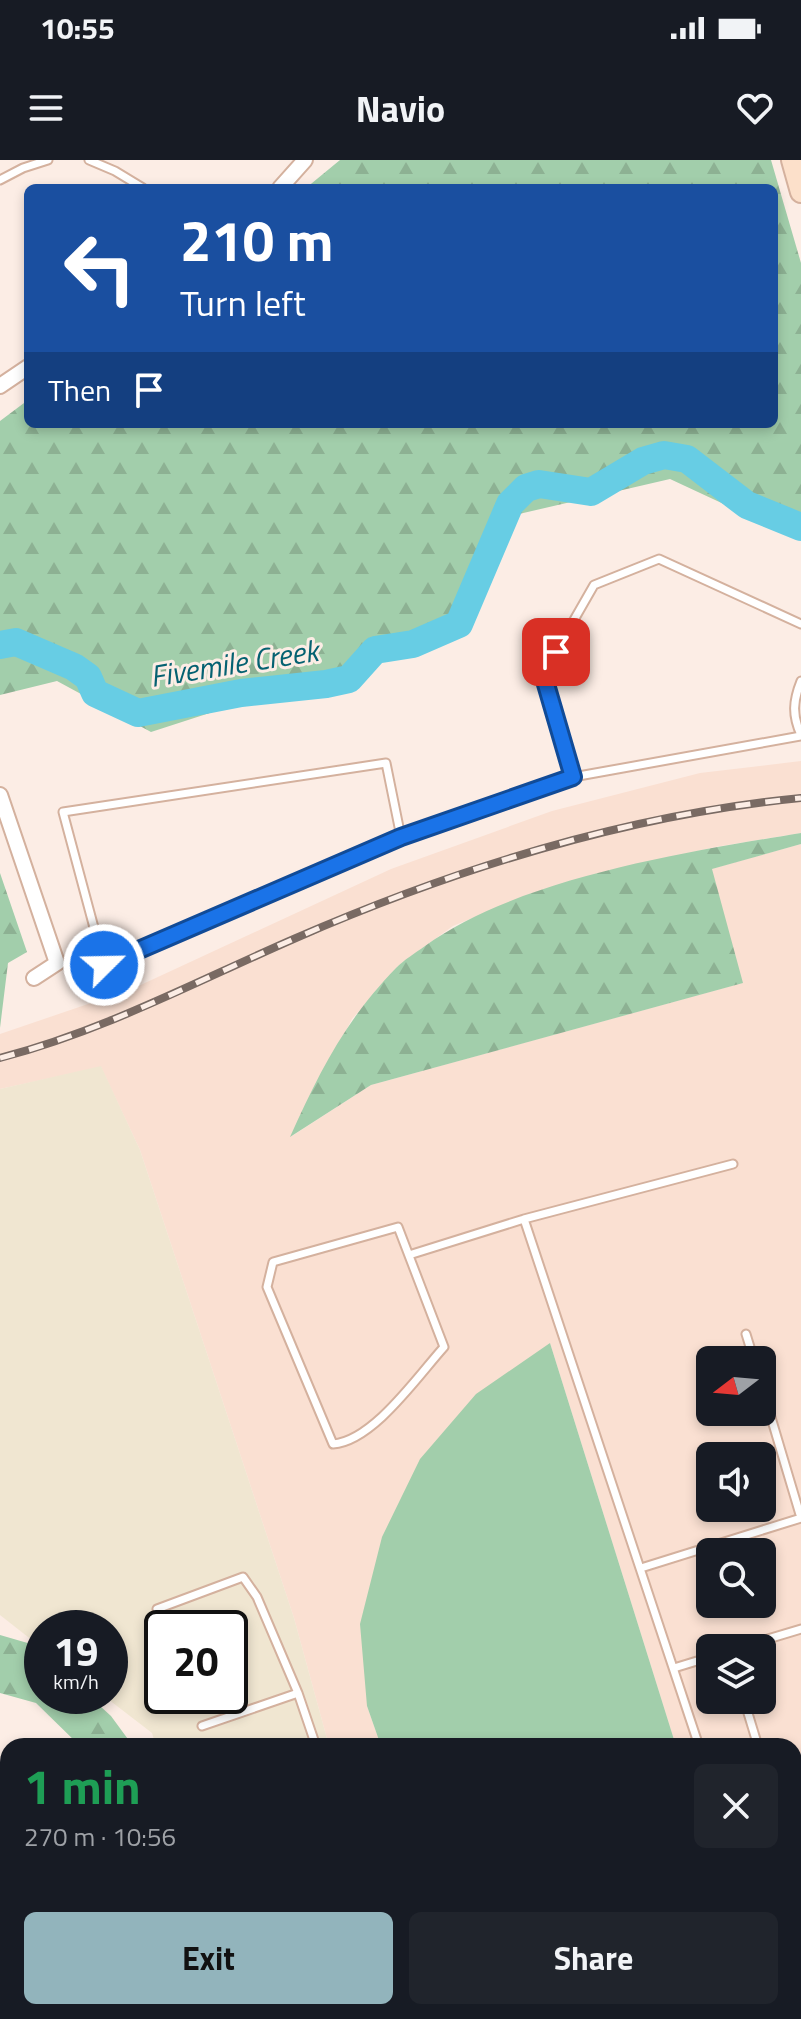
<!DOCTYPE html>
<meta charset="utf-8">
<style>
:root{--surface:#171b24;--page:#20242c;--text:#f1f3f6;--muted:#9ea1a6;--accent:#92b4bc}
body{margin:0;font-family:"Titillium Web",sans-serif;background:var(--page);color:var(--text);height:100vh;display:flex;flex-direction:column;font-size:30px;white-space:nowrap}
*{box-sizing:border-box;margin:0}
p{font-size:26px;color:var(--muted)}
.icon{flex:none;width:44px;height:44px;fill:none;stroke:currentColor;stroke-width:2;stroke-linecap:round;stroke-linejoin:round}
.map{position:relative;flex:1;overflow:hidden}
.panel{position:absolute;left:0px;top:1578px;width:802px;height:282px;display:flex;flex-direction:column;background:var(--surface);border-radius:24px 24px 0 0;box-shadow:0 4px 12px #0003}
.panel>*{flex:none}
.hud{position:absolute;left:24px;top:24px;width:754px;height:244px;border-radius:12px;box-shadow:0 4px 12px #0003;background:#1a4fa0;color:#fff;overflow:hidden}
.needle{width:52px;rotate:254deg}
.buttons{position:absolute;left:696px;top:1186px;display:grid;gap:16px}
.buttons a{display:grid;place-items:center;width:80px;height:80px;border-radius:12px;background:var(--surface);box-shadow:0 4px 12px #0003;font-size:40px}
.speed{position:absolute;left:24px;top:1450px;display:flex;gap:16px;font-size:40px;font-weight:700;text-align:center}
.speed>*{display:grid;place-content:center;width:104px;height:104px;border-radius:50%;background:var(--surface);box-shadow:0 4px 12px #0003;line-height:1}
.speed small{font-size:20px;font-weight:400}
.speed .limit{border:4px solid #111;border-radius:12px;background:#fff;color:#111}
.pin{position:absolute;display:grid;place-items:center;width:68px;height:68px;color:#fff;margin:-34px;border-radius:16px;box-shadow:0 4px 12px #0006}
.me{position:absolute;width:88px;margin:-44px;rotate:67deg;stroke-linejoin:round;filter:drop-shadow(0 0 6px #0008)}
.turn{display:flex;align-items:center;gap:28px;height:168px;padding:0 24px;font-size:36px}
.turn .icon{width:104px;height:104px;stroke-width:2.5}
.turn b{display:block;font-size:56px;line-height:68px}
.then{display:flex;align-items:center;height:76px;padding:0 24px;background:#0003;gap:16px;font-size:30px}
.round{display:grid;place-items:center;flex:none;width:84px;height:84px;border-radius:12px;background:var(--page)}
.overview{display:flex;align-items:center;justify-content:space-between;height:136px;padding:0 24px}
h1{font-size:48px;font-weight:700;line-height:60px;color:#1e9e55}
.button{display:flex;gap:16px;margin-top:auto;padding:16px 24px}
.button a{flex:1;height:92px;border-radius:12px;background:var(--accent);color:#111;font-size:32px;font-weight:700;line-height:92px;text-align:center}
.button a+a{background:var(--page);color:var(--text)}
.status{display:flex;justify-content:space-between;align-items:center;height:56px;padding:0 40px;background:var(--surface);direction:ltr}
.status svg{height:22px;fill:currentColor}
header{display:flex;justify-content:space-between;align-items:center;height:104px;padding:0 24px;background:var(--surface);font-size:36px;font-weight:700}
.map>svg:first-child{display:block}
.built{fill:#fae0d2;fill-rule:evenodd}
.industrial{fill:#f0e6d1;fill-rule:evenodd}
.grass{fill:#a2ceab}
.forest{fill:url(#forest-firs)}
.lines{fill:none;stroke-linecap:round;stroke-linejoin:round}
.river{stroke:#67cde4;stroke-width:28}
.service-casing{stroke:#d4b19e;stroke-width:11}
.minor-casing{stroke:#d4b19e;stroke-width:18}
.secondary-casing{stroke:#d4b19e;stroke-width:24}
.service{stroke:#fff;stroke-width:7}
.minor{stroke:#fff;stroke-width:14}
.secondary{stroke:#fce0ca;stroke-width:20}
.rail-casing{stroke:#796a63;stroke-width:8}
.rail{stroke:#fcede5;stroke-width:5;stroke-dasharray:15;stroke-linecap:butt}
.route-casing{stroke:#114b97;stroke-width:20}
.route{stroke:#1a73e8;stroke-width:14}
.labels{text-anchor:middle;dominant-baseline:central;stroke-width:6;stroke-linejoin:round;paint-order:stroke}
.water-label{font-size:30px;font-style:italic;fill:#056171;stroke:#fcede5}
</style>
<div class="status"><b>10:55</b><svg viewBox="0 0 49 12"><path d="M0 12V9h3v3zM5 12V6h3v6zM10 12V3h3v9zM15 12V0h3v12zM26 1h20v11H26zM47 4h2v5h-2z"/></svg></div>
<header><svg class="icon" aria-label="menu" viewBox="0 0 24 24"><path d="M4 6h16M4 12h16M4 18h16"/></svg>Navio<svg class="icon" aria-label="heart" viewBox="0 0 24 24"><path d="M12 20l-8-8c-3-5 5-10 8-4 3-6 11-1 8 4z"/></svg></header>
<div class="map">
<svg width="801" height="1859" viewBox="0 0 801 1859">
<defs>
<pattern id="forest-firs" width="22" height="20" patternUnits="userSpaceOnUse" patternTransform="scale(2)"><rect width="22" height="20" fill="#a2ceab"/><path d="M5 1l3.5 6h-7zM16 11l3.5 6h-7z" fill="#8db193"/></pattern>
</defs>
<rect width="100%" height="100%" fill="#fcede5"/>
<path class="built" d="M801,601V673L715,687L616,710L533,733L453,766L398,806L352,859L292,976L371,925L742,823L711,709L801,684V1741L794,1743V1586H676L550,1183L367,1546L381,1586H329L294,1458L140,990L101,907L0,929V874L132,829L391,709L552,651L700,613ZM710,1200H762V1252H710ZM710,1296H762V1348H710ZM710,1392H762V1444H710ZM710,1488H762V1540H710Z"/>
<path class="industrial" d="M101,906L140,990L294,1458L329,1586H156L152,1573L104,1536H110V1468H42V1488L0,1455V929ZM162,1468H230V1536H162Z"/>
<path class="grass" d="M550,1183L676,1586H381L367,1546L360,1464L382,1377L420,1299L476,1234Z
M801,1802V1859H603L627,1852H794V1804Z"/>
<path class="forest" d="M340,0H771L801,103V380L670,319L519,354L464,471L151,572L57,521L0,535V261L28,240V264H774V28H306Z
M801,673V684L712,709L743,823L371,925L290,977C320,911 344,862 396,808C404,800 415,793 425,786C519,718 686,692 801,673Z
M0,713L27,792L8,803L0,868Z
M0,1475L31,1484L42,1493V1536H89L111,1556L133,1586H80L36,1543L0,1533Z"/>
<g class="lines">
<path class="river" d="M0,485L16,482L74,507L88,517L95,533L138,553L241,533L326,524L349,519L375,490L413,484L459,464L510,344L526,328L539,324L591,332L643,301L664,295L687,299L747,345L801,367"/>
<defs>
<path id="service" d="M89,0L115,11L143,28
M0,20L23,8L48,0
M801,521C793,541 792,555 801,575
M573,617L543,514L594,425L659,399L801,464
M401,677L386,603L63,652L104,805L401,677L573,617L801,576
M524,1059L733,1004
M398,1067L444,1187C417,1217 373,1281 333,1284L267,1127L273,1102Z
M409,1095L524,1059L699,1586
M746,1174L754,1200
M641,1408L801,1358L762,1227
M157,1449L243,1417L257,1437L298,1533
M738,1488L801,1469
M674,1508L710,1497
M744,1540L758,1586
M202,1566L298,1533L316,1586
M794,1690L801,1694
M0,1810L8,1808
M114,1852L116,1859
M392,1852L394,1859"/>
<path id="minor" d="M280,28L305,0
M0,226L28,207
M0,635L57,803L34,818"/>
<path id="secondary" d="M792,0L801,32
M794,1745L801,1743
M794,1785L801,1783
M407,1859L430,1852
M545,1859L568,1852"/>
</defs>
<use href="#service" class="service-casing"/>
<use href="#minor" class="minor-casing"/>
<use href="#secondary" class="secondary-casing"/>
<use href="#service" class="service"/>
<use href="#minor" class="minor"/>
<use href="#secondary" class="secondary"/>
<defs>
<path id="rail" d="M0,898C106,870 197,821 296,778C457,708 626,655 801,638"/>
</defs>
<use href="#rail" class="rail-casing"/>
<use href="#rail" class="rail"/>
</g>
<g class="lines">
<defs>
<path id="route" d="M104,805L401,677L573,617L543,514L556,492"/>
</defs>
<use href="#route" class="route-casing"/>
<use href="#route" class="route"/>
</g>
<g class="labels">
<g class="water-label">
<text transform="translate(234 503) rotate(-9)">Fivemile Creek</text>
</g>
</g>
</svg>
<div class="buttons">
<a><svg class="needle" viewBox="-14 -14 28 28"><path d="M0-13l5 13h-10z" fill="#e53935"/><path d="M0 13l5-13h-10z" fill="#9ea1a6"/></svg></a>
<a><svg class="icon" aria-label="sound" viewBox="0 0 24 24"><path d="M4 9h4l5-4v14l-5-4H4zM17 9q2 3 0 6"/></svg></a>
<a><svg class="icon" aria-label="search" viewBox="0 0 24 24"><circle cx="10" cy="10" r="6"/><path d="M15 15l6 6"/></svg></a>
<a><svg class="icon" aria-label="layers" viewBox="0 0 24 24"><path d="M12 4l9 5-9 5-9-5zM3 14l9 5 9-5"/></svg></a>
</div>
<div class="speed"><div>19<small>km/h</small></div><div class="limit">20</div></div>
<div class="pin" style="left:556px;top:492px;background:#d93025"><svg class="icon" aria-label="arrive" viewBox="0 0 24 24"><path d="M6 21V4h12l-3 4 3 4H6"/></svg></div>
<svg class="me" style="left:104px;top:805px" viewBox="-20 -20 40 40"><circle r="17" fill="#1a73e8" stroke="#fff" stroke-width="3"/><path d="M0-11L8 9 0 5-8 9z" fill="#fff"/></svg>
<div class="hud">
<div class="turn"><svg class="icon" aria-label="left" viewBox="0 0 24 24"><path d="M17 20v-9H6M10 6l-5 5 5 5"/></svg><div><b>210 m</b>Turn left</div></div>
<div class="then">Then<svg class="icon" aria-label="arrive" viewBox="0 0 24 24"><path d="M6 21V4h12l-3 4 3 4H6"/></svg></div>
</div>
<section class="panel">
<div class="overview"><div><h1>1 min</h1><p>270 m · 10:56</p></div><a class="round"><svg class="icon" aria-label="close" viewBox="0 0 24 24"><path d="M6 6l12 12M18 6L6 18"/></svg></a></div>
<div class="button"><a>Exit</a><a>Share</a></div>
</section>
</div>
